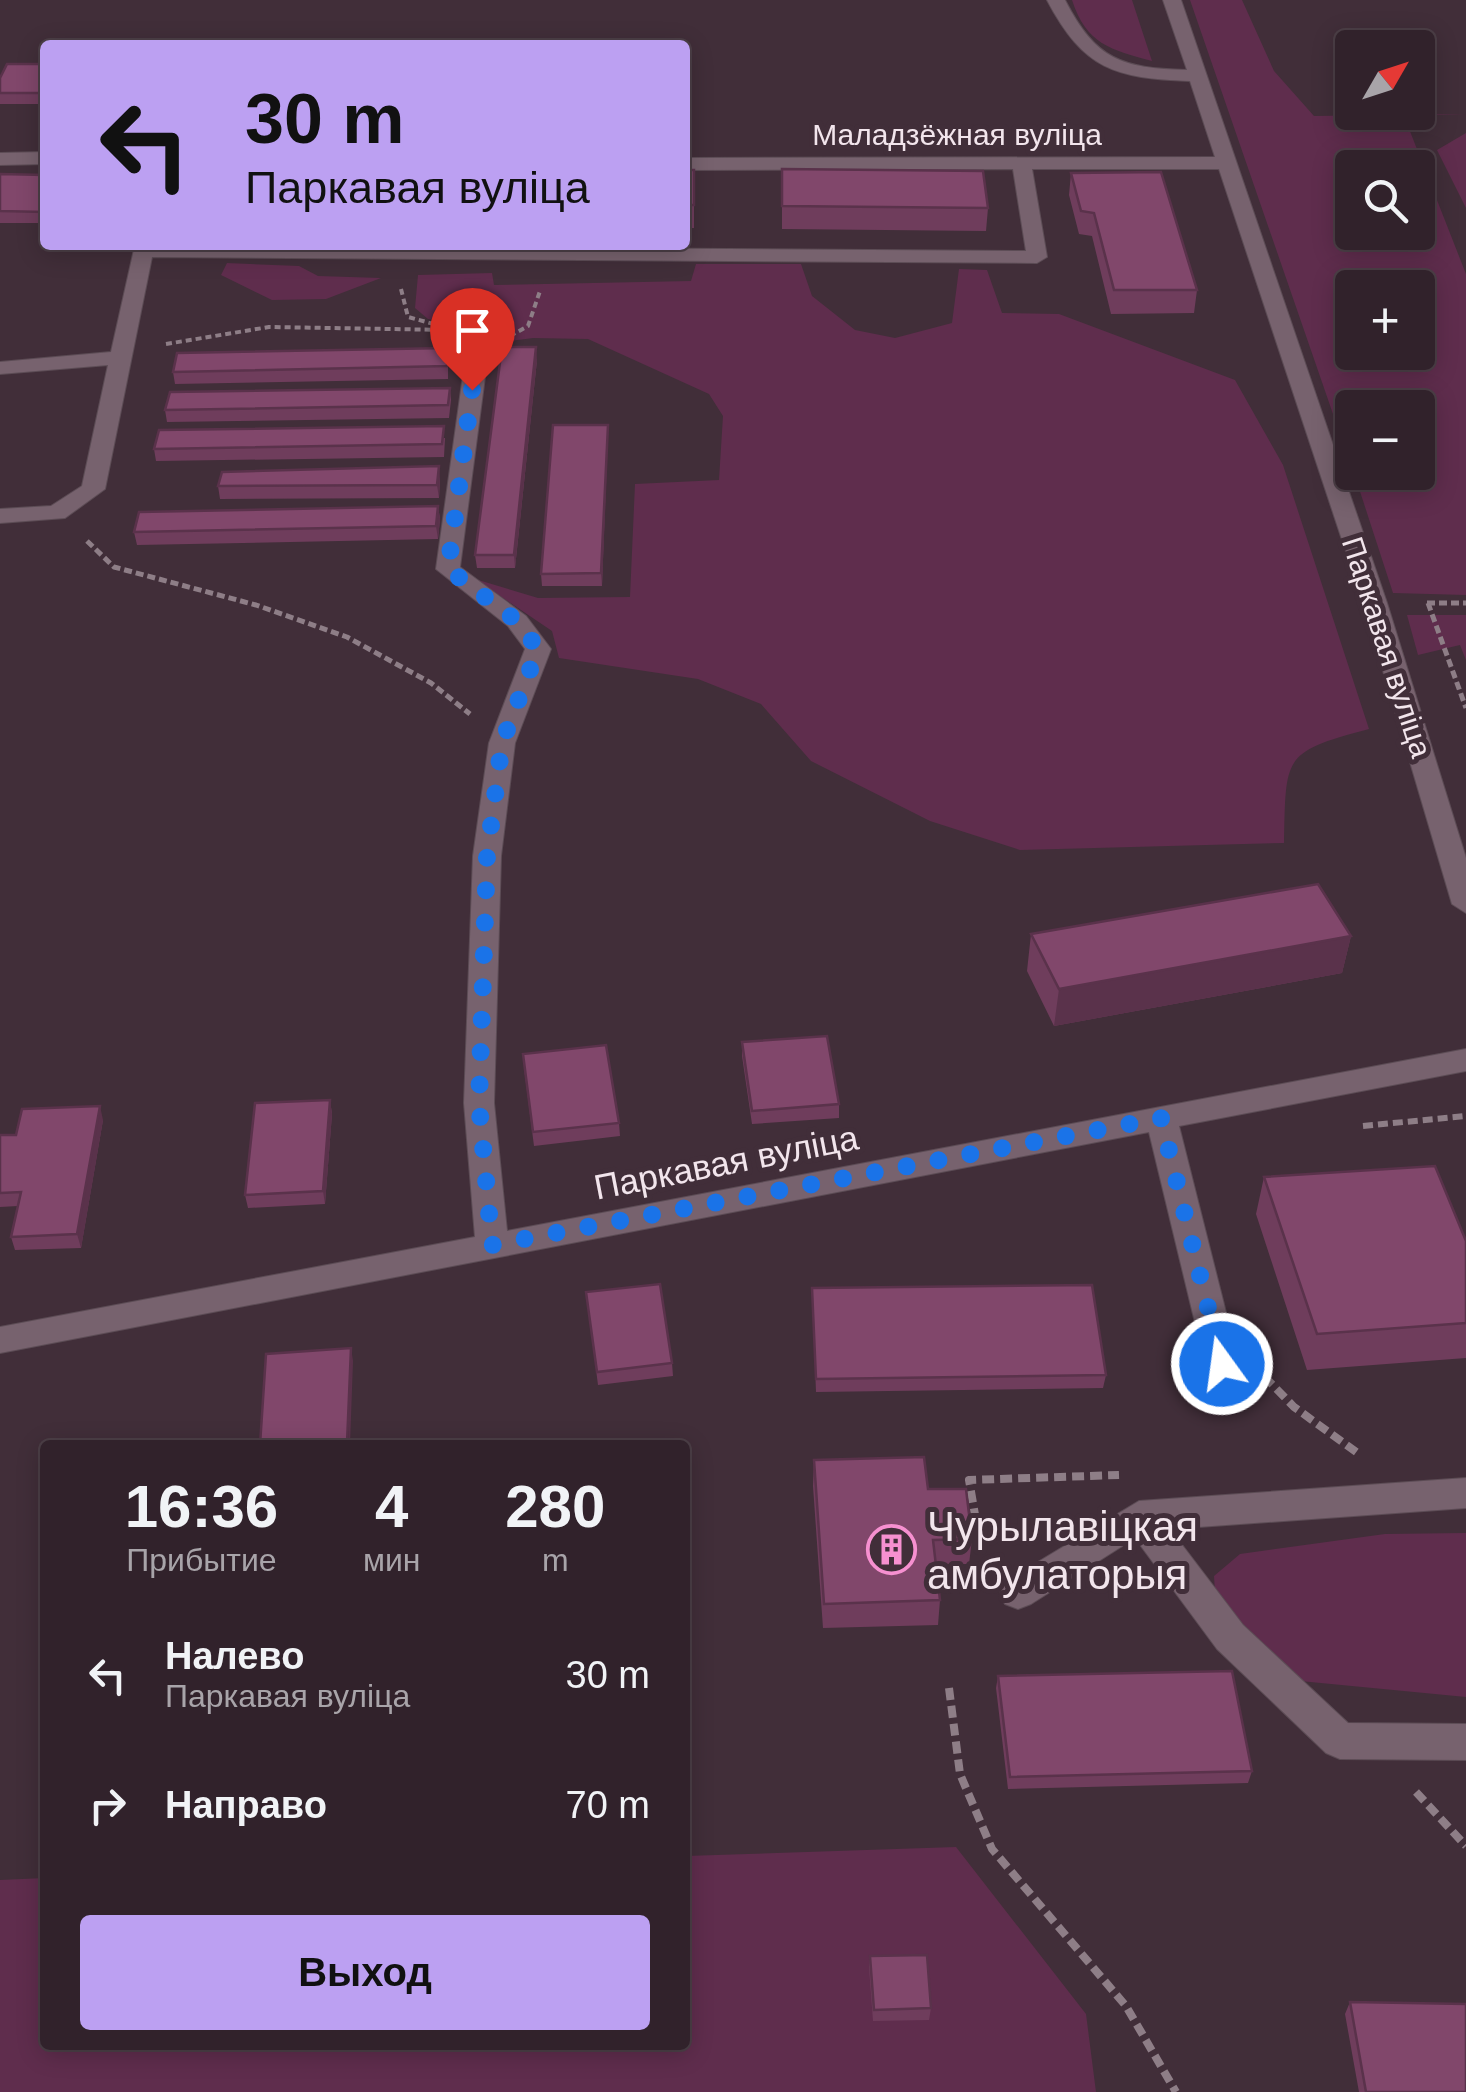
<!DOCTYPE html>
<html lang="ru">
<meta charset="utf-8">
<style>
:root{--surface:#31222b;--page:#392a33;--text:#f1f3f6;--muted:#a8a4a9;--line:#4c3f47;--accent:#bca0f2}
body{margin:0;font-family:Arial,sans-serif;background:var(--page);color:var(--text);height:100vh;display:flex;flex-direction:column;font-size:38px;white-space:nowrap}
*{box-sizing:border-box;margin:0}
p{font-size:32px;color:var(--muted)}
.icon{flex:none;width:55px;height:55px;fill:none;stroke:currentColor;stroke-width:2;stroke-linecap:round;stroke-linejoin:round}
.map{position:relative;flex:1;overflow:hidden}
.drawer{position:absolute;left:40px;top:1440px;width:650px;height:610px;display:flex;flex-direction:column;background:var(--surface);border-radius:10px;box-shadow:0 5px 25px #0003,0 0 0 2px var(--line)}
.drawer>*{flex:none}
.banner{position:absolute;left:40px;top:40px;width:650px;height:210px;border-radius:10px;box-shadow:0 5px 25px #0003,0 0 0 2px var(--line);background:#bca0f2;color:#111;overflow:hidden}
.needle{width:65px;rotate:51deg}
.fabs{position:absolute;left:1335px;top:30px;display:grid;gap:20px}
.fabs a{display:grid;place-items:center;width:100px;height:100px;border-radius:10px;background:var(--surface);box-shadow:0 5px 25px #0003,0 0 0 2px var(--line);font-size:50px}
.pin{position:absolute;display:grid;place-items:center;width:85px;height:85px;color:#fff;margin:-102px -42px;border-radius:50% 50% 50% 0;rotate:-45deg;box-shadow:0 0 10px #0007}
.pin .icon{rotate:45deg}
.me{position:absolute;width:110px;margin:-55px;rotate:346deg;stroke-linejoin:round;filter:drop-shadow(0 0 8px #0008)}
.turn{display:flex;align-items:center;gap:35px;height:210px;padding:0 40px;font-size:45px}
.turn .icon{width:130px;height:130px;stroke-width:2.5}
.turn b{display:block;font-size:70px;line-height:85px}
.eta{display:flex;justify-content:space-evenly;align-items:center;height:170px;text-align:center}
.eta b{font-size:60px;font-weight:700;line-height:70px}
.cta{display:flex;gap:20px;margin-top:auto;padding:20px 40px}
.cta a{flex:1;height:115px;border-radius:10px;background:var(--accent);color:#111;font-size:40px;font-weight:700;line-height:115px;text-align:center}
ul{padding:0;list-style:none}
li{display:flex;align-items:center;gap:30px;height:130px;padding:0 40px}
li div{flex:1}
li b{display:block;font-size:38px}
li em{font-style:normal}
.map>svg:first-child{display:block}
.green{fill:#5f2d4d;fill-rule:evenodd}
.lines{fill:none;stroke-linecap:round;stroke-linejoin:round}
.minor-casing{stroke:#5c4c55;stroke-width:2}
.path-far3{stroke:#8e7e87;stroke-width:4;stroke-dasharray:6 4;stroke-linecap:butt}
.path-far2{stroke:#8e7e87;stroke-width:5;stroke-dasharray:8 4;stroke-linecap:butt}
.path-far1{stroke:#8e7e87;stroke-width:6;stroke-dasharray:10 5;stroke-linecap:butt}
.path{stroke:#8e7e87;stroke-width:8;stroke-dasharray:12 6;stroke-linecap:butt}
.minor{fill:#77626e;fill-rule:evenodd}
.wall{fill:#6f3d5c}
.shaded-wall{fill:#5a324b}
.building{fill:#81476b;stroke:#5a324b;stroke-width:2.5}
.route{stroke:#1a73e8;stroke-width:18;stroke-dasharray:0 32.4}
.labels{text-anchor:middle;dominant-baseline:central;stroke-width:10;stroke-linejoin:round;paint-order:stroke}
.far-street-label{font-size:30px;fill:#f2e5ec;stroke:#412e39}
.street-label{font-size:35px;fill:#f2e5ec;stroke:#412e39}
.near-poi-label{font-size:42px;fill:#f2e5ec;stroke:#412e39;text-anchor:start}
</style>
<div class="map">
<svg width="1466" height="2092" viewBox="0 0 1466 2092">
<rect width="100%" height="100%" fill="#412e39"/>
<path class="green" d="M1072,0H1132L1152,61C1111,50 1086,44 1072,0Z
M1190,0H1242L1274,71L1314,116L1466,114L1404,116L1466,274V595L1393,593L1354,473L1418,472V408H1352V469ZM1352,168H1418V232H1352ZM1352,288H1418V352H1352Z
M1466,133V208L1437,150Z
M227,263L299,266L318,276L381,278L326,299L272,300L221,275Z
M696,264H801L812,296L855,330L895,338L952,323L959,269L987,270L1002,313L1059,314L1235,380L1283,465L1369,729C1282,752 1286,756 1284,843L1020,850L930,821L811,761L761,704L698,679L559,658L552,631L475,579L538,598L630,597L635,484L719,480L723,416L709,394L588,339L533,338L485,344L449,323L428,319L415,308L418,275L492,273L494,285L691,281Z
M1407,615H1466V660L1460,645L1418,655Z
M1466,1533V1697L1300,1681L1250,1635L1215,1592L1214,1576L1240,1554L1385,1534Z
M956,1847L1086,2014L1096,2092H0V1880L45,1878V2045H685V1856Z"/>
<g class="lines">
<defs>
<path id="minor" d="M1047,0H1065C1096,60 1121,68 1187,70L1163,0H1181L1387,603L1466,858V913L1452,904L1363,603L1219,169H1032L1047,257L1037,263L152,257L105,489L65,518L0,523V509L51,506L82,486L108,365L0,374V362L111,352L135,245L1026,251L1013,169L685,170V158L1215,157L1190,81C1115,78 1084,70 1047,0Z
M45,152V164L0,165V153Z
M477,348L488,354L460,567L526,616L551,649L515,743L501,856L494,1103L507,1231L1466,1049V1071L1179,1126L1239,1364L1234,1374L1222,1378L1210,1374L1205,1364L1149,1132L0,1353V1327L475,1237L464,1103L473,856L489,743L525,649L508,626L436,569L466,354Z
M1466,1478V1508L1170,1529L1243,1625L1348,1723L1466,1724V1760L1340,1759L1326,1753L1217,1649L1135,1538L1031,1604L1018,1609L1005,1604L1000,1593L1005,1582L1139,1501Z"/>
</defs>
<use href="#minor" class="minor-casing"/>
<path class="path-far3" d="M401,289L408,317L441,326
M510,336L528,326L540,291
M166,344L269,327L452,330"/>
<path class="path-far2" d="M87,541L114,567L256,605L347,637L431,683L470,714
M1427,603H1466
M1428,603L1466,708"/>
<path class="path-far1" d="M1363,1126L1466,1116"/>
<path class="path" d="M1264,1376L1294,1407L1359,1454
M979,1538L969,1480L1119,1475
M949,1688L960,1774L992,1849L1126,2006L1176,2092
M1416,1792L1466,1846"/>
<use href="#minor" class="minor"/>
</g>
<path class="wall" d="M45,64V104H0V78Z
M782,169L988,208L986,231L782,229Z
M685,170H694V228H685Z
M1071,173L1197,290L1194,313L1111,314L1092,236L1079,234L1069,195Z
M0,174L45,175V223H0Z
M448,348V379L175,384L173,372Z
M537,360L515,568H477L475,555Z
M450,388L451,400L449,418L167,422L165,410Z
M608,425L602,586H542L541,574Z
M445,438L444,457L156,461L154,449Z
M440,479L439,498L220,499L218,486Z
M438,506L440,519L438,539L137,545L134,532Z
M1031,934L1351,936L1342,973L1054,1026L1027,971Z
M742,1042L839,1104V1118L752,1124L742,1056Z
M524,1068L619,1123L620,1136L534,1146Z
M330,1100L332,1114L325,1204L248,1208L245,1195Z
M103,1120L81,1248L15,1250L11,1237L18,1206L0,1207V1135H16Z
M1264,1177L1466,1241V1358L1307,1370L1256,1214Z
M812,1288L1106,1375L1103,1388L816,1392Z
M586,1292L672,1363L673,1376L598,1385Z
M814,1460L928,1489L972,1539L969,1564H936L940,1600L938,1625L823,1628L813,1486Z
M998,1676L1252,1771L1248,1783L1008,1789L996,1688Z
M870,1956L931,2008L929,2020L873,2021L869,1967Z
M1350,2002L1466,2092H1359L1345,2014Z"/>
<path class="shaded-wall" d="M536,347L537,360L515,568L514,555Z
M608,425V438L602,586L601,573Z
M439,466L440,479L439,498L437,485Z
M438,506L440,519L438,539L436,526Z
M1351,936L1342,973L1054,1026L1059,989Z
M330,1100L332,1114L325,1204L323,1191Z
M100,1106L103,1120L81,1248L77,1234Z
M351,1348L353,1361L350,1445H348Z"/>
<path class="building" d="M7,64H45V93H0V78Z
M782,169L983,171L988,208L782,206Z
M685,170H694V205H685Z
M1161,172L1197,290H1114L1094,213L1081,211L1071,173Z
M0,174L45,175V212L0,211Z
M502,347H536L514,555H475Z
M448,348L447,366L173,372L177,353Z
M450,388L448,405L165,410L170,392Z
M553,425H608L601,573L541,574Z
M444,426L442,444L154,449L159,430Z
M439,466L437,485L218,486L222,472Z
M438,506L436,526L134,532L139,512Z
M1318,884L1351,936L1059,989L1031,934Z
M827,1036L839,1104L752,1111L742,1042Z
M606,1045L619,1123L533,1132L523,1054Z
M330,1100L323,1191L245,1195L255,1103Z
M100,1106L77,1234L11,1237L21,1192L0,1193V1135H16L22,1109Z
M1435,1166L1466,1241V1323L1317,1334L1264,1177Z
M660,1284L672,1363L597,1372L586,1292Z
M1092,1285L1106,1375L816,1379L812,1288Z
M351,1348L347,1443L319,1445H260L266,1354Z
M924,1457L928,1489H966L972,1539L933,1540L940,1600L824,1604L814,1460Z
M1232,1671L1252,1771L1010,1777L998,1676Z
M927,1955L931,2008L874,2010L870,1956Z
M1350,2002L1466,2004V2092H1366Z"/>
<g class="lines">
<path class="route" d="M472,390L448,569L517,621L538,649L502,743L487,856L479,1103L492,1245L1161,1118L1222,1364"/>
</g>
<defs>
<symbol id="building-ring" viewBox="-11 -11 22 22"><circle r="9.5" fill="#412e39" stroke="#f690d0" stroke-width="1.5"/><path d="M-4-6H4V6H1V3H-1V6H-4ZM-2.5-4.3h1.7v1.8h-1.7ZM.8-4.3h1.7v1.8H.8ZM-2.5-1h1.7V.8h-1.7ZM.8-1h1.7V.8H.8Z" fill="#f690d0"/></symbol>
</defs>
<g fill-rule="evenodd">
<use href="#building-ring" x="864" y="1522" width="55" height="55"/>
</g>
<g class="labels">
<g class="far-street-label">
<text x="957" y="134">Маладзёжная вуліца</text>
<text transform="translate(1387 647) rotate(72)">Паркавая вуліца</text>
</g>
<g class="street-label">
<text transform="translate(726 1162) rotate(-11)">Паркавая вуліца</text>
</g>
<g class="near-poi-label">
<text x="927" y="1526">Чурылавіцкая<tspan x="927" dy="48">амбулаторыя</tspan></text>
</g>
</g>
</svg>
<div class="fabs">
<a><svg class="needle" viewBox="-14 -14 28 28"><path d="M0-13l5 13h-10z" fill="#e53935"/><path d="M0 13l5-13h-10z" fill="#a8a4a9"/></svg></a>
<a><svg class="icon" aria-label="search" viewBox="0 0 24 24"><circle cx="10" cy="10" r="6"/><path d="M15 15l6 6"/></svg></a>
<a>+</a>
<a>−</a>
</div>
<div class="pin" style="left:472px;top:390px;background:#d93025"><svg class="icon" aria-label="arrive" viewBox="0 0 24 24"><path d="M6 21V4h12l-3 4 3 4H6"/></svg></div>
<svg class="me" style="left:1222px;top:1364px" viewBox="-20 -20 40 40"><circle r="17" fill="#1a73e8" stroke="#fff" stroke-width="3"/><path d="M0-11L8 9 0 5-8 9z" fill="#fff"/></svg>
<div class="banner">
<div class="turn"><svg class="icon" aria-label="left" viewBox="0 0 24 24"><path d="M17 20v-9H6M10 6l-5 5 5 5"/></svg><div><b>30 m</b>Паркавая вуліца</div></div>
</div>
<section class="drawer">
<div class="eta">
<div><b>16:36</b><p>Прибытие</p></div>
<div><b>4</b><p>мин</p></div>
<div><b>280</b><p>m</p></div>
</div>
<ul>
<li><svg class="icon" aria-label="left" viewBox="0 0 24 24"><path d="M17 20v-9H6M10 6l-5 5 5 5"/></svg><div><b>Налево</b><p>Паркавая вуліца</p></div><em>30 m</em></li>
<li><svg class="icon" aria-label="right" viewBox="0 0 24 24"><path d="M7 20v-9h11M14 6l5 5-5 5"/></svg><div><b>Направо</b></div><em>70 m</em></li>
</ul>
<div class="cta"><a>Выход</a></div>
</section>
</div>
